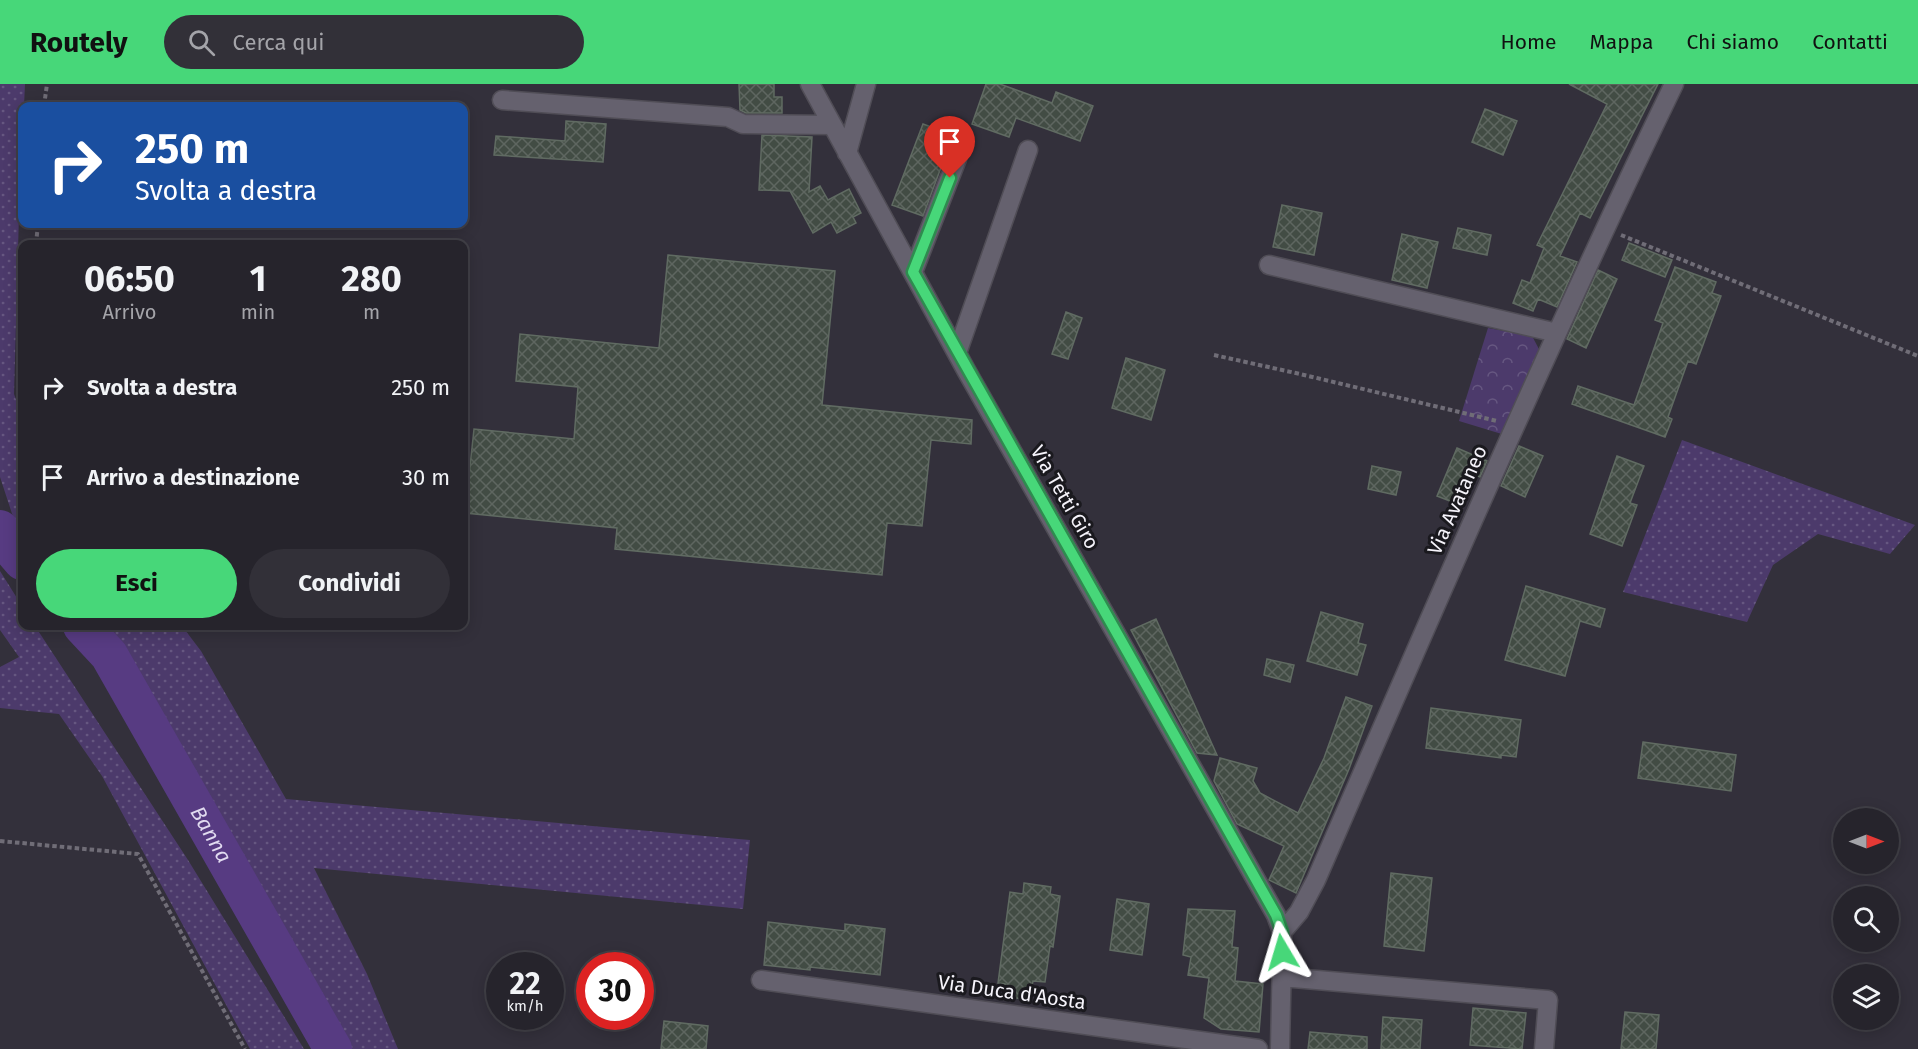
<!DOCTYPE html>
<html lang="it">
<style>
:root{--surface:#26242c;--page:#323038;--text:#f1f3f6;--muted:#a4a4a9;--line:#424148;--accent:#47d779}
body{margin:0;font-family:"Fira Sans",sans-serif;background:var(--page);color:var(--text);height:100vh;display:flex;flex-direction:column;font-size:22px;white-space:nowrap}
*{box-sizing:border-box;margin:0}
p{font-size:20px;color:var(--muted)}
.icon{flex:none;width:33px;height:33px;fill:none;stroke:currentColor;stroke-width:2;stroke-linecap:round;stroke-linejoin:round}
.map{position:relative;flex:1;overflow:hidden}
.panel{position:absolute;left:18px;top:156px;width:450px;height:390px;display:flex;flex-direction:column;background:var(--surface);border-radius:12px;box-shadow:0 3px 15px #0003,0 0 0 2px var(--line)}
.panel>*{flex:none}
.guide{position:absolute;left:18px;top:18px;width:450px;height:126px;border-radius:12px;box-shadow:0 3px 15px #0003,0 0 0 2px var(--line);background:#1a4fa0;color:#fff;overflow:hidden}
.needle{width:39px;rotate:90deg}
.fabs{position:absolute;left:1833px;top:724px;display:grid;gap:12px}
.fabs a{display:grid;place-items:center;width:66px;height:66px;border-radius:50%;background:var(--surface);box-shadow:0 3px 15px #0003,0 0 0 2px var(--line);font-size:30px}
.speed{position:absolute;left:486px;top:868px;display:flex;gap:12px;font-size:30px;font-weight:700;text-align:center}
.speed>*{display:grid;place-content:center;width:78px;height:78px;border-radius:50%;background:var(--surface);box-shadow:0 3px 15px #0003,0 0 0 2px var(--line);line-height:1}
.speed small{font-size:15px;font-weight:400}
.speed .limit{border:9px solid #d22;background:#fff;color:#111}
.pin{position:absolute;display:grid;place-items:center;width:51px;height:51px;color:#fff;margin:-62px -26px;border-radius:50% 50% 50% 0;rotate:-45deg;box-shadow:0 0 6px #0007}
.pin .icon{rotate:45deg}
.me{position:absolute;width:66px;margin:-33px;rotate:353deg;stroke-linejoin:round;filter:drop-shadow(0 0 4px #0008)}
.turn{display:flex;align-items:center;gap:21px;height:126px;padding:0 18px;font-size:27px}
.turn .icon{width:78px;height:78px;stroke-width:2.5}
.turn b{display:block;font-size:42px;line-height:51px}
.eta{display:flex;justify-content:space-evenly;align-items:center;height:102px;text-align:center}
.eta b{font-size:36px;font-weight:700;line-height:42px}
.cta{display:flex;gap:12px;margin-top:auto;padding:12px 18px}
.cta a{flex:1;height:69px;border-radius:36px;background:var(--accent);color:#111;font-size:24px;font-weight:700;line-height:69px;text-align:center}
.cta a+a{background:var(--page);color:var(--text)}
ul{padding:0;list-style:none}
li{display:flex;align-items:center;gap:18px;height:90px;padding:0 18px}
li div{flex:1}
li b{display:block;font-size:22px}
li em{font-style:normal}
header{display:flex;align-items:center;gap:36px;box-sizing:border-box;height:84px;padding:0 30px;background:var(--accent);color:#111}
header strong{font-size:28px}
nav{display:flex;gap:33px;margin-inline-start:auto;font-size:21px}
.search{width:420px;height:54px;background:var(--page);display:flex;align-items:center;gap:15px;box-sizing:border-box;padding:0 21px;border-radius:33px;color:var(--muted);font-size:22px}
.map>svg:first-child{display:block}
.grass{fill:url(#grass-dots)}
.forest{fill:url(#forest-crowns)}
.lines{fill:none;stroke-linecap:round;stroke-linejoin:round}
.river{stroke:#573b82;stroke-width:38}
.building{fill:url(#building-cross-hatch);stroke:#606b62;stroke-width:1.5}
.minor-casing{stroke:#504d56;stroke-width:21}
.path{stroke:#706d77;stroke-width:4;stroke-dasharray:4.5 3;stroke-linecap:butt}
.minor{stroke:#65616e;stroke-width:18}
.route-casing{stroke:#2e8c4f;stroke-width:15}
.route{stroke:#47d779;stroke-width:10}
.labels{text-anchor:middle;dominant-baseline:central;stroke-width:6;stroke-linejoin:round;paint-order:stroke}
.street-label{font-size:20px;fill:#f6f4fb;stroke:#1a191e}
.water-label{font-size:21px;font-style:italic;fill:#e1dbf0;stroke:#1a191e}
</style>
<header>
<strong>Routely</strong>
<div class="search"><svg class="icon" aria-label="search" viewBox="0 0 24 24"><circle cx="10" cy="10" r="6"/><path d="M15 15l6 6"/></svg>Cerca qui</div>
<nav><a>Home</a><a>Mappa</a><a>Chi siamo</a><a>Contatti</a></nav>
</header>
<div class="map">
<svg width="1918" height="965" viewBox="0 0 1918 965">
<defs>
<pattern id="grass-dots" width="8" height="8" patternUnits="userSpaceOnUse" patternTransform="scale(1.5)"><rect width="8" height="8" fill="#4c3a6b"/><path d="M2 2h.1M6 6h.1" fill="none" stroke="#665781" stroke-width="1.8" stroke-linecap="round"/></pattern>
<pattern id="forest-crowns" width="20" height="18" patternUnits="userSpaceOnUse" patternTransform="scale(1.5)"><rect width="20" height="18" fill="#4c3a6b"/><path d="M2 6a3 3 0 1 1 6 0M12 15a3 3 0 1 1 6 0" fill="none" stroke="#665781"/></pattern>
<pattern id="building-cross-hatch" width="8" height="8" patternUnits="userSpaceOnUse" patternTransform="scale(1.5)"><rect width="8" height="8" fill="#424c44"/><path d="M0 0l8 8M0 8l8-8" fill="none" stroke="#5e6660"/></pattern>
</defs>
<rect width="100%" height="100%" fill="#33303b"/>
<path class="grass" d="M0,0H25L24,22H22L14,310L22,332V455L19,451L0,393Z
M1682,356L1915,441L1890,470L1818,450L1773,481L1747,538L1623,508Z
M0,487L22,522V542H35L188,776L304,965H250L102,692L59,630L0,624V583L19,573L0,546Z
M94,542H182L201,567L286,715L750,756L743,825L314,784L367,890L398,965H345L244,798L108,559Z"/>
<path class="forest" d="M1488,244L1532,252L1540,267L1505,351L1459,337Z"/>
<g class="lines">
<g class="river">
<path d="M0,445L11,464L22,477"/>
<path id="s1" d="M82,542L109,571L333,965"/>
</g>
</g>
<path class="building" d="M739,0H774V13H782V29H746L740,26Z
M986,0H1000L1052,19L1056,8L1093,22L1080,57L1016,34L1009,53L972,40Z
M1569,0H1658L1590,134L1580,129L1560,172L1577,178L1557,223L1538,215L1533,227L1513,219L1522,196L1530,199L1544,164L1537,161L1607,20Z
M1485,25L1517,37L1503,71L1472,58Z
M566,37L606,40L603,78L494,71L496,52L565,57Z
M923,40L953,51L923,132L892,121Z
M762,51L812,53L809,108L820,102L828,116L849,105L861,129L853,133L856,139L837,149L831,138L813,149L790,107L759,106Z
M1282,121L1322,129L1314,171L1273,163Z
M1458,144L1491,151L1487,171L1453,164Z
M1402,150L1438,158L1427,204L1392,196Z
M1629,159L1672,176L1665,193L1622,176Z
M668,171L835,187L822,321L972,336L971,360L931,356L922,442L887,439L882,491L615,465L617,444L465,429L474,345L574,355L578,303L516,297L520,250L659,264Z
M1675,183L1716,198L1712,209L1721,212L1696,280L1688,277L1668,333L1672,335L1665,353L1572,320L1578,302L1634,321L1663,239L1655,236Z
M1598,186L1617,195L1586,264L1567,255Z
M1066,228L1082,234L1068,275L1052,270Z
M1126,274L1165,286L1151,336L1112,324Z
M1519,362L1543,372L1525,413L1501,402Z
M1457,364L1487,377L1480,393L1476,391L1463,422L1437,412Z
M1617,372L1644,382L1630,419L1637,421L1622,462L1590,450Z
M1372,382L1401,388L1396,411L1368,405Z
M1526,502L1605,525L1600,543L1580,537L1565,592L1505,576Z
M1321,528L1363,540L1358,559L1366,561L1357,591L1307,577Z
M1156,535L1217,671L1197,669L1131,546Z
M1267,575L1294,581L1290,598L1264,591Z
M1346,613L1372,622L1349,685L1296,809L1269,796L1284,762L1237,740L1214,697L1220,674L1257,684L1253,697L1260,709L1298,729L1324,674Z
M1431,624L1521,636L1516,673L1501,671V674L1426,664Z
M1643,658L1736,671L1731,707L1638,694Z
M1391,789L1432,794L1424,867L1384,862Z
M1024,799L1051,803L1050,810L1060,812L1053,863L1050,862L1045,898L1033,897L1029,916L1003,912L1005,900L998,899L1010,808L1023,810Z
M1117,815L1149,820L1142,871L1110,866Z
M1188,825L1235,827L1232,863L1238,864L1235,897L1263,900L1259,948L1221,945L1204,934L1209,894L1188,891L1191,873L1183,871Z
M768,838L845,847V840L885,845L880,891L810,883V886L764,881Z
M1473,924L1526,929L1522,965L1470,961Z
M1625,928L1659,931L1656,965H1621Z
M1383,933L1422,936L1420,965H1381Z
M664,937L708,942L706,965H661Z
M1310,948L1367,953V965H1308Z"/>
<g class="lines">
<defs>
<path id="minor" d="M810,0L966,286L1276,831L1282,848V868L1280,965
M502,16L728,33L743,40L831,41
M847,69L866,0
M1269,181L1557,249
M913,188L957,75
M957,269L1028,66
M1282,848L1299,828L1316,796C1432,529 1547,262 1674,0
M1282,893L1548,916L1544,965
M761,896L1258,965"/>
</defs>
<use href="#minor" class="minor-casing"/>
<path class="path" d="M44,22L47,0
M1621,151L1918,272
M36,160L38,140
M1214,271L1300,290L1497,337
M22,277V311
M0,757L138,770L245,965"/>
<use href="#minor" class="minor"/>
</g>
<g class="lines">
<defs>
<path id="route" d="M950,94L913,188L1276,831L1282,848V868"/>
</defs>
<use href="#route" class="route-casing"/>
<use href="#route" class="route"/>
</g>
<g class="labels">
<g class="street-label">
<text transform="translate(1065 413) rotate(60)">Via Tetti Giro</text>
<text transform="translate(1457 416) rotate(-66)">Via Avataneo</text>
<text transform="translate(1012 908) rotate(8)">Via Duca d'Aosta</text>
</g>
<g class="water-label">
<text stroke="none"><textPath href="#s1" startOffset="246">Banna</textPath></text>
</g>
</g>
</svg>
<div class="fabs">
<a><svg class="needle" viewBox="-14 -14 28 28"><path d="M0-13l5 13h-10z" fill="#e53935"/><path d="M0 13l5-13h-10z" fill="#a4a4a9"/></svg></a>
<a><svg class="icon" aria-label="search" viewBox="0 0 24 24"><circle cx="10" cy="10" r="6"/><path d="M15 15l6 6"/></svg></a>
<a><svg class="icon" aria-label="layers" viewBox="0 0 24 24"><path d="M12 4l9 5-9 5-9-5zM3 14l9 5 9-5"/></svg></a>
</div>
<div class="speed"><div>22<small>km/h</small></div><div class="limit">30</div></div>
<div class="pin" style="left:950px;top:94px;background:#d93025"><svg class="icon" aria-label="arrive" viewBox="0 0 24 24"><path d="M6 21V4h12l-3 4 3 4H6"/></svg></div>
<svg class="me" style="left:1282px;top:868px" viewBox="-20 -20 40 40"><path d="M0-17L14 15 0 8-14 15z" fill="#47d779" stroke="#fff" stroke-width="4"/></svg>
<div class="guide">
<div class="turn"><svg class="icon" aria-label="right" viewBox="0 0 24 24"><path d="M7 20v-9h11M14 6l5 5-5 5"/></svg><div><b>250 m</b>Svolta a destra</div></div>
</div>
<section class="panel">
<div class="eta">
<div><b>06:50</b><p>Arrivo</p></div>
<div><b>1</b><p>min</p></div>
<div><b>280</b><p>m</p></div>
</div>
<ul>
<li><svg class="icon" aria-label="right" viewBox="0 0 24 24"><path d="M7 20v-9h11M14 6l5 5-5 5"/></svg><div><b>Svolta a destra</b></div><em>250 m</em></li>
<li><svg class="icon" aria-label="arrive" viewBox="0 0 24 24"><path d="M6 21V4h12l-3 4 3 4H6"/></svg><div><b>Arrivo a destinazione</b></div><em>30 m</em></li>
</ul>
<div class="cta"><a>Esci</a><a>Condividi</a></div>
</section>
</div>
